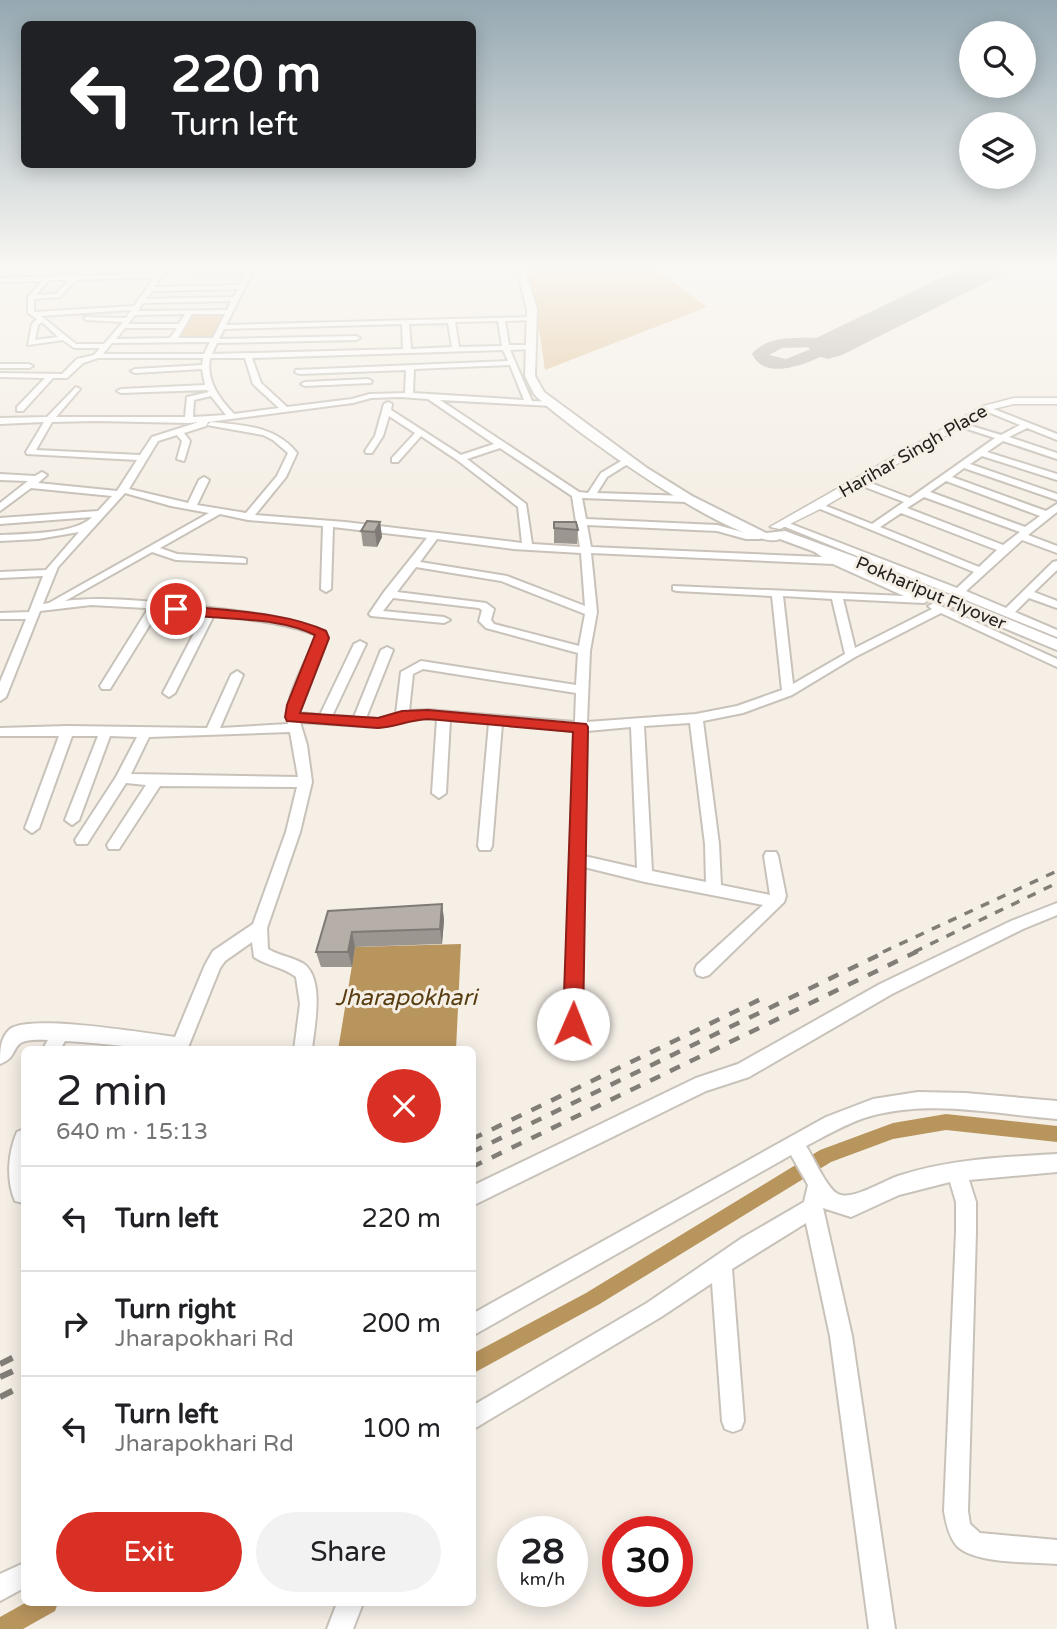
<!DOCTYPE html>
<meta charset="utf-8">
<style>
:root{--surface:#fff;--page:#f2f2f2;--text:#202124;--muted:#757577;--line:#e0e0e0;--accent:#d93025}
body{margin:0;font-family:"Varela Round",sans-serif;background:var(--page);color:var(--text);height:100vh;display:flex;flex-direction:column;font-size:26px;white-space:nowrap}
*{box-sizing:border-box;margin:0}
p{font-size:23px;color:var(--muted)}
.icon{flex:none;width:38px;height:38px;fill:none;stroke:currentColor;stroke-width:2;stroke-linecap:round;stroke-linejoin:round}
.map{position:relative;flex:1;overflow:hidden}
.panel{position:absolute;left:21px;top:1046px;width:455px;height:560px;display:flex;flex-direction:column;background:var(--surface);border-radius:10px;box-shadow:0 4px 18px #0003}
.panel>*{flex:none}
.banner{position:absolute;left:21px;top:21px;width:455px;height:147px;border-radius:10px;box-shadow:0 4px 18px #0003;background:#202124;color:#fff;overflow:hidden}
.controls{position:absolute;left:959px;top:21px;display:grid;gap:14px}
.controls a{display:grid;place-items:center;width:77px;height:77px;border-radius:50%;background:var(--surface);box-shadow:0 4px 18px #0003;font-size:35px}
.speed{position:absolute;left:497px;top:1516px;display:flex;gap:14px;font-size:35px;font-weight:700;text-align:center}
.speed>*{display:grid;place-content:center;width:91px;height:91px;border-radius:50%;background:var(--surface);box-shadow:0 4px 18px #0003;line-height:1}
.speed small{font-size:18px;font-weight:400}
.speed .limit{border:10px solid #d22;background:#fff;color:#111}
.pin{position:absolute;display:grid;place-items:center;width:60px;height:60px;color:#fff;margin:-30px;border:4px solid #fff;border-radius:50%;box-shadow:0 2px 7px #0007}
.me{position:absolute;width:77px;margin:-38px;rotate:1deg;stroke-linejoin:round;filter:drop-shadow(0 0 5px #0008)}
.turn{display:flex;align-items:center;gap:24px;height:147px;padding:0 35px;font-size:32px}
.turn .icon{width:91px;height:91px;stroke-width:2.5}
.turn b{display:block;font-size:49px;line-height:60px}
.round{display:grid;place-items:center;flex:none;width:74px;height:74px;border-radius:37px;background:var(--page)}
.headline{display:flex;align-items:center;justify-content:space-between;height:119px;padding:0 35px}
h1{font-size:42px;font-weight:600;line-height:52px}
.cta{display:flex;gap:14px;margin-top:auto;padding:14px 35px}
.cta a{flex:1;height:80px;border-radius:42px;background:var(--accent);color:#fff;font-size:28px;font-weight:600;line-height:80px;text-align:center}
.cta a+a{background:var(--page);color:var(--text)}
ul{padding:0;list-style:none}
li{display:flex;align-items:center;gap:21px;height:105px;padding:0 35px;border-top:2px solid var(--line)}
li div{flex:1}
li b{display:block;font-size:26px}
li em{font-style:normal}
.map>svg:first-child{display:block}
.green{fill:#e2c69d}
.water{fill:#b9955e}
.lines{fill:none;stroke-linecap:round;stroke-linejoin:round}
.canal{fill:#b9955e;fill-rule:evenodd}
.taxiway{fill:#bbb6ae;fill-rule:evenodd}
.runway{fill:#bbb6ae;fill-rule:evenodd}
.minor-casing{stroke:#c8c2ba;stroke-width:4}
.tertiary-casing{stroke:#c8c2ba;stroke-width:3}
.secondary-casing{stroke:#c8c2ba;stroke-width:4}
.minor{fill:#fff;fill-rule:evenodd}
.tertiary{fill:#fff;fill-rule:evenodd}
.secondary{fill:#fff;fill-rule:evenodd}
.rail-far2{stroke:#817d77;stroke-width:3.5;stroke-dasharray:9 9;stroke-linecap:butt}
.rail-far1{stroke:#817d77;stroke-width:4.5;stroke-dasharray:11 11;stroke-linecap:butt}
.rail{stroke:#817d77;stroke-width:6;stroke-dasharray:14 14;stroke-linecap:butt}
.wall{fill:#9c9690}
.shaded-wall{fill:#7f7a75}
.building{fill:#b5afa7;stroke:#7f7a75;stroke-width:2}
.route{fill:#d93025;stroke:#8d1f18;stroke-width:2}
.labels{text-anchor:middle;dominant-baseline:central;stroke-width:6;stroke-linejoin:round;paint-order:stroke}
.far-street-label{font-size:18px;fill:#24221e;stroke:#f5efe6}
.water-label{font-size:23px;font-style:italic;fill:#583e12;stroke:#f5efe6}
</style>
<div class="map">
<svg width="1057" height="1629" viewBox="0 0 1057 1629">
<rect width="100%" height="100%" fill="#f5efe6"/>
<path class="green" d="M527,267H653L707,307L545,370L533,288Z
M228,312L216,339L174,340L192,313Z"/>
<path class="water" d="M461,944L456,1050H338L355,947Z"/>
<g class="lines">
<path class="canal" d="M946,1114L1057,1126V1142L946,1130L893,1139L831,1162L598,1305L472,1374V1354L586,1293L820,1150L893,1123Z
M25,1603H58L55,1611L23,1629H0V1617Z"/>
<path class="taxiway" d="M855,329L860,331L863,334L860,337L835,345L834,350C814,361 766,384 752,354C770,332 803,340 828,337C837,336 846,332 855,329ZM816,347L786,359L769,355L782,348Z"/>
<path class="runway" d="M964,267H1008L1003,274L842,355L828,359L814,355L808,347L814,339Z"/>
<defs>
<path id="minor" d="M0,267H11L0,270Z
M162,267H168L154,287L240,285L246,272H198L195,270L255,267L226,325L533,317L531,320L505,321L509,345H534L535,347L531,349L510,350L532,401L552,402V406L440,400L579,492L588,493L601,473L628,457L632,460L631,462L607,477L597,493L687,496L692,499L687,502L582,498L586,519L717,525L746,533H760L765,536L760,539H746L717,531L587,525L591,547L822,557L808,547L817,545L839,559L929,600L924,603L843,599L855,648L932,609L928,606L934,603L1057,659V667L941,613L855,657L792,695L743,713L703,721L719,844L721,885L770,895L764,856L766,852H776L778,856L786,896L784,902L709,975L703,977L697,975L695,970L697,965L763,905L645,882L584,867L581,1024L579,1029L573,1031L567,1029L565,1024L574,731L502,724L492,846L490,850H480L478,846L489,723L450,720L446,793L439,798L432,793L437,719L413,718L378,727L300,722L307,745L312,782L300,832L267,928L268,949C279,956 293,957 304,964C325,980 314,1027 312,1050H294L300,1004L296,977C284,967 267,966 254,957L252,942L225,961L220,968L187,1050C146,1050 106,1043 65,1041L60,1050H42L48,1040C3,1037 25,1054 0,1064C0,1051 0,1038 10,1029C32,1014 144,1033 175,1037L205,965L213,951L253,924L286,832L297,787L160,786L119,849H109L107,845L146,785L126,783L87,844H77L75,840L116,777L137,737L110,736L79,820L72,825L65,820L98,736H72L39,828L32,833L25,828L59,736H0V728L68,726L207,728L231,675L237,671L243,675L220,728L288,724C282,703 307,659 316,638V635C284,622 248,620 214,615L175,693L169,697L163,693L204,614L159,610L110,689H102L100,686L148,609L146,608L91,605L40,611L6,697L0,701V682L26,619H0V613L29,612L43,576L0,578V572L46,570L79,532L38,539L0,541V535C23,534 77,534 92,517L0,524V518L98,511L112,496L31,488L0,511V503L28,481L0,480V474L35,476L42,472L47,475L38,483L117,491L137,460L27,454L26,452L44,422L0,424V418L47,417L76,387L80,389L56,417H185L187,397L209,392L207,390L121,393L117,391L121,389L205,385L202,369L135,373L131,371L135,369L202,365L203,358H98L83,363L67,378H53L23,411H17V407L45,378L0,377V373L62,374L77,359L94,355L100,348H74L63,340L28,345L32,324L37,319L28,313V297L42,281L0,282V278L158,273ZM155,277L134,306L34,312V299L60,297L76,280ZM49,280H69L56,294L36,295ZM238,289L234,297L146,299L152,291ZM231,301L227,310L138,311L143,303ZM131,310L126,318L84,317L86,320L123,322L104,344H76L41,316ZM185,314L179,324H128L135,315ZM192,314H225L213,338H178ZM498,321L502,346L459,347L455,322ZM42,322L58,337L35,340L38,325ZM448,323L452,347L411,349L409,324ZM402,324L403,349L212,354L217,343L356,340L360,338L356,336L219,339L224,329ZM125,328H177L170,338L116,339ZM210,342L204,354H103L112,343ZM503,350L508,361L296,370L295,372L299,374L406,370L405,393L370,394L352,399L287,407L261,383L252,358ZM210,358H245L253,384L279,408L234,414C219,398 206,381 210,358ZM510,365L524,400L413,393L414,369ZM211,396L226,415L193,417L194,400ZM400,397L428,399L494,444L461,455L391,410L392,404L388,402L384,404L375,436L365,451L366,453H372L383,436L389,416L415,433L392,458V462H398L421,436L457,460L518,507L522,543L345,522L255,515L286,477L297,453C276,426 243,425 211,422L207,425L263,435L273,440L288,453L277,476L246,513L197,505L209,480L204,477L199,480L188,503L129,489L158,441L177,435L182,441L177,459L184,461L190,441L184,433L206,426L208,422L353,403L371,398ZM96,421L189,423L199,422L152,437L140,455L36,450L52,422ZM500,448L572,496L580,547L532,544L526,504L467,459ZM125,493L171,506L209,513L49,603L43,604L58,567ZM220,514L248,520L323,526L321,589L326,592L331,589L333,527L427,538L384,592L369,614L371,616L444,623L450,620L444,617L383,611L393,598L479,608L482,610L479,621L486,628L578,653L576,685L421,661L401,672L396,714L378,719L366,718L393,650L387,647L381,650L354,717L332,716L366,644L360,641L354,644L320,715L299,713L328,638L325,631C284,615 237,611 194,606C151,602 108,596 65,601L152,552L176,560L246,563V559L242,558L177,554L160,548ZM437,539L513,549L581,553L585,606L507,576L420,562ZM591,553L833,564L904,596L673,586V590L677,591L772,596L782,690L737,706L696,714L587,722L590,651L597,612ZM416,567L501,581L585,614L579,646L494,624L491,620L494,609L486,603L397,592ZM783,596L832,599L845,654L793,684ZM423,669L576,693L575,722L428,710L409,711L413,674ZM690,723L705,844L706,882L652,871L644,726ZM631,727L637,868L584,856L587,731ZM290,732L298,777L131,774L149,737Z
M0,364H29L33,366L29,368H0Z
M368,379L372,381L371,383L305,386L301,384L305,382Z
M986,406L1057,434V440L1027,428L1009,437L1057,453V459L1003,441L987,452L1057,474V480L982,456L970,464L1057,494V500L964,468L952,477L1046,511L1057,504V512L1028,535L1057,546V553L1022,540L966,591L1006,608L1053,562L1057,561V570L1034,592L1057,601V608L1029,598L1015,612L1057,630V637L778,524L786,522L957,588L974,572L813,506L821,504L872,524L904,502L857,484V480H863L910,498L995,438L955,425V421L1001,435L1020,425L983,410L982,408ZM946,481L1040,516L1025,527L930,492ZM924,497L1020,532L1003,545L907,508ZM901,513L997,550L979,567L880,527Z
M1057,903V915L1023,929L892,994L749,1077L706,1091L472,1206V1186L696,1078L738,1064L880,984L1011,921Z
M918,1092L965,1093L1057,1101V1119C994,1114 926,1098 864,1118C844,1125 825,1136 806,1146C814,1158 827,1189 838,1194C852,1201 883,1181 898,1176C949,1159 1004,1157 1057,1154V1172L969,1180L976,1202V1232L968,1511L970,1524L980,1533L1057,1540V1564C1031,1562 977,1564 958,1547C949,1538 946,1523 944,1511L956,1232V1202L950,1182L899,1195L851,1217L823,1208L852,1336L895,1629H869L830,1336L806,1223L732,1269L744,1421L741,1429L733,1432L725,1429L722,1421L712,1283L661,1317L472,1430V1406L647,1303L742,1238L804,1202L808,1185L791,1155L472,1336V1314L826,1117L873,1099Z
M24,1129V1203L15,1201C6,1180 8,1153 17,1132Z
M24,1563V1588L0,1601V1574Z
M337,1603H363L353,1629H327Z"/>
<path id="tertiary" d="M1014,398H1057V404H1014L989,410L822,508L780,529L770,527L983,406Z"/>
<path id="secondary" d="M516,267H524L537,309L535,376L544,392L647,468L692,496L766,533L785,531L869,562L1057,639V650L859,568L780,539C745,554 562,424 534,394L525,376L527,309Z"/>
</defs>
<use href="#minor" class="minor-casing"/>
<use href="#tertiary" class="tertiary-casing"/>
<use href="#secondary" class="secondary-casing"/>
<use href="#minor" class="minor"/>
<use href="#tertiary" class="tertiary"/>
<use href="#secondary" class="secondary"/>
<path class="rail-far2" d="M883,952L1057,871
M914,952L1057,883"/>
<path class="rail-far1" d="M472,1139L765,997
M472,1152L887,951
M472,1167L918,951"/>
<path class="rail" d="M0,1364L24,1352
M0,1377L24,1366
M0,1397L24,1385"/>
</g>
<path class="wall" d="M380,522L382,537L377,547L363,546L361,531Z
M554,522L578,530L577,544L554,543Z
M442,904L444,920L442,944L355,947L352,967H321L316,952L328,911Z"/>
<path class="shaded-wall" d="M380,522L382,537L377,547L375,532Z
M442,904L444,920L442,944L440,929Z
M352,932L355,947L352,967L348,952Z"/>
<path class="building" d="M367,521L380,522L375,532L361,531Z
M554,522H576L578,530L554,528Z
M442,904L440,929L352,932L348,952H316L328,911Z"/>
<linearGradient id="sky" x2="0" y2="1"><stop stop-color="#95a8b1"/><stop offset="0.54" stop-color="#faf8f4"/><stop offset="1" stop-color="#faf8f4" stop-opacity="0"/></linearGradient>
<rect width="1057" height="495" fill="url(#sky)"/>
<path class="route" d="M176,605C222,611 284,611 326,631L329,638L300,713L378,718L402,711L428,710L586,724L588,727L583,1024L580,1030L573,1032L566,1030L563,1024L573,732L428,719C409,720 395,727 378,728L287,721L285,717L287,705L315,635C272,614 217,622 171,612L170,609Z"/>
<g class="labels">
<g class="far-street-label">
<text transform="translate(913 451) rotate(-30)">Harihar Singh Place</text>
<text transform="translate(931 593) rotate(23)">Pokhariput Flyover</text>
</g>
<g class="water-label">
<text x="406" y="998">Jharapokhari</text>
</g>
</g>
</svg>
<div class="controls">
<a><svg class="icon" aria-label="search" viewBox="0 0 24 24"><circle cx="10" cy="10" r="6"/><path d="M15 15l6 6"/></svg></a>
<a><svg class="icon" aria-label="layers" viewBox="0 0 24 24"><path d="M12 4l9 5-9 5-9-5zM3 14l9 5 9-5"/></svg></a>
</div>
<div class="speed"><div>28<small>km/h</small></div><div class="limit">30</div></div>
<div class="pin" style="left:176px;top:609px;background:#d93025"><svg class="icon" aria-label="arrive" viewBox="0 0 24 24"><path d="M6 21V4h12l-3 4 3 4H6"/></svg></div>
<svg class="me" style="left:573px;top:1024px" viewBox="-20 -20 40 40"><circle r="19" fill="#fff"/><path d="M0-13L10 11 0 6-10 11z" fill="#d93025"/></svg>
<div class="banner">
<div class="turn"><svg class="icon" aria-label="left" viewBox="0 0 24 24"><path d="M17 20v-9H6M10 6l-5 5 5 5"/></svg><div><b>220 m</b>Turn left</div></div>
</div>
<section class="panel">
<div class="headline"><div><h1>2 min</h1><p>640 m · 15:13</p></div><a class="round" style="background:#d93025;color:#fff"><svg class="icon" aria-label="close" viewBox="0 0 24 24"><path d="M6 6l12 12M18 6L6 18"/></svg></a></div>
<ul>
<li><svg class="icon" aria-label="left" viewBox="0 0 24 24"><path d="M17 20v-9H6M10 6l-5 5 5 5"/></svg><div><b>Turn left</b></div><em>220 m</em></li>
<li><svg class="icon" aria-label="right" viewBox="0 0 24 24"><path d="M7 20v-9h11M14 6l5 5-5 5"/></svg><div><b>Turn right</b><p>Jharapokhari Rd</p></div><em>200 m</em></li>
<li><svg class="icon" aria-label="left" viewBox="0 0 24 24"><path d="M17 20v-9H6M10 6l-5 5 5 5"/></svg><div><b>Turn left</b><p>Jharapokhari Rd</p></div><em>100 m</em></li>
</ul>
<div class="cta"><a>Exit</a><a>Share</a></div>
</section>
</div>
